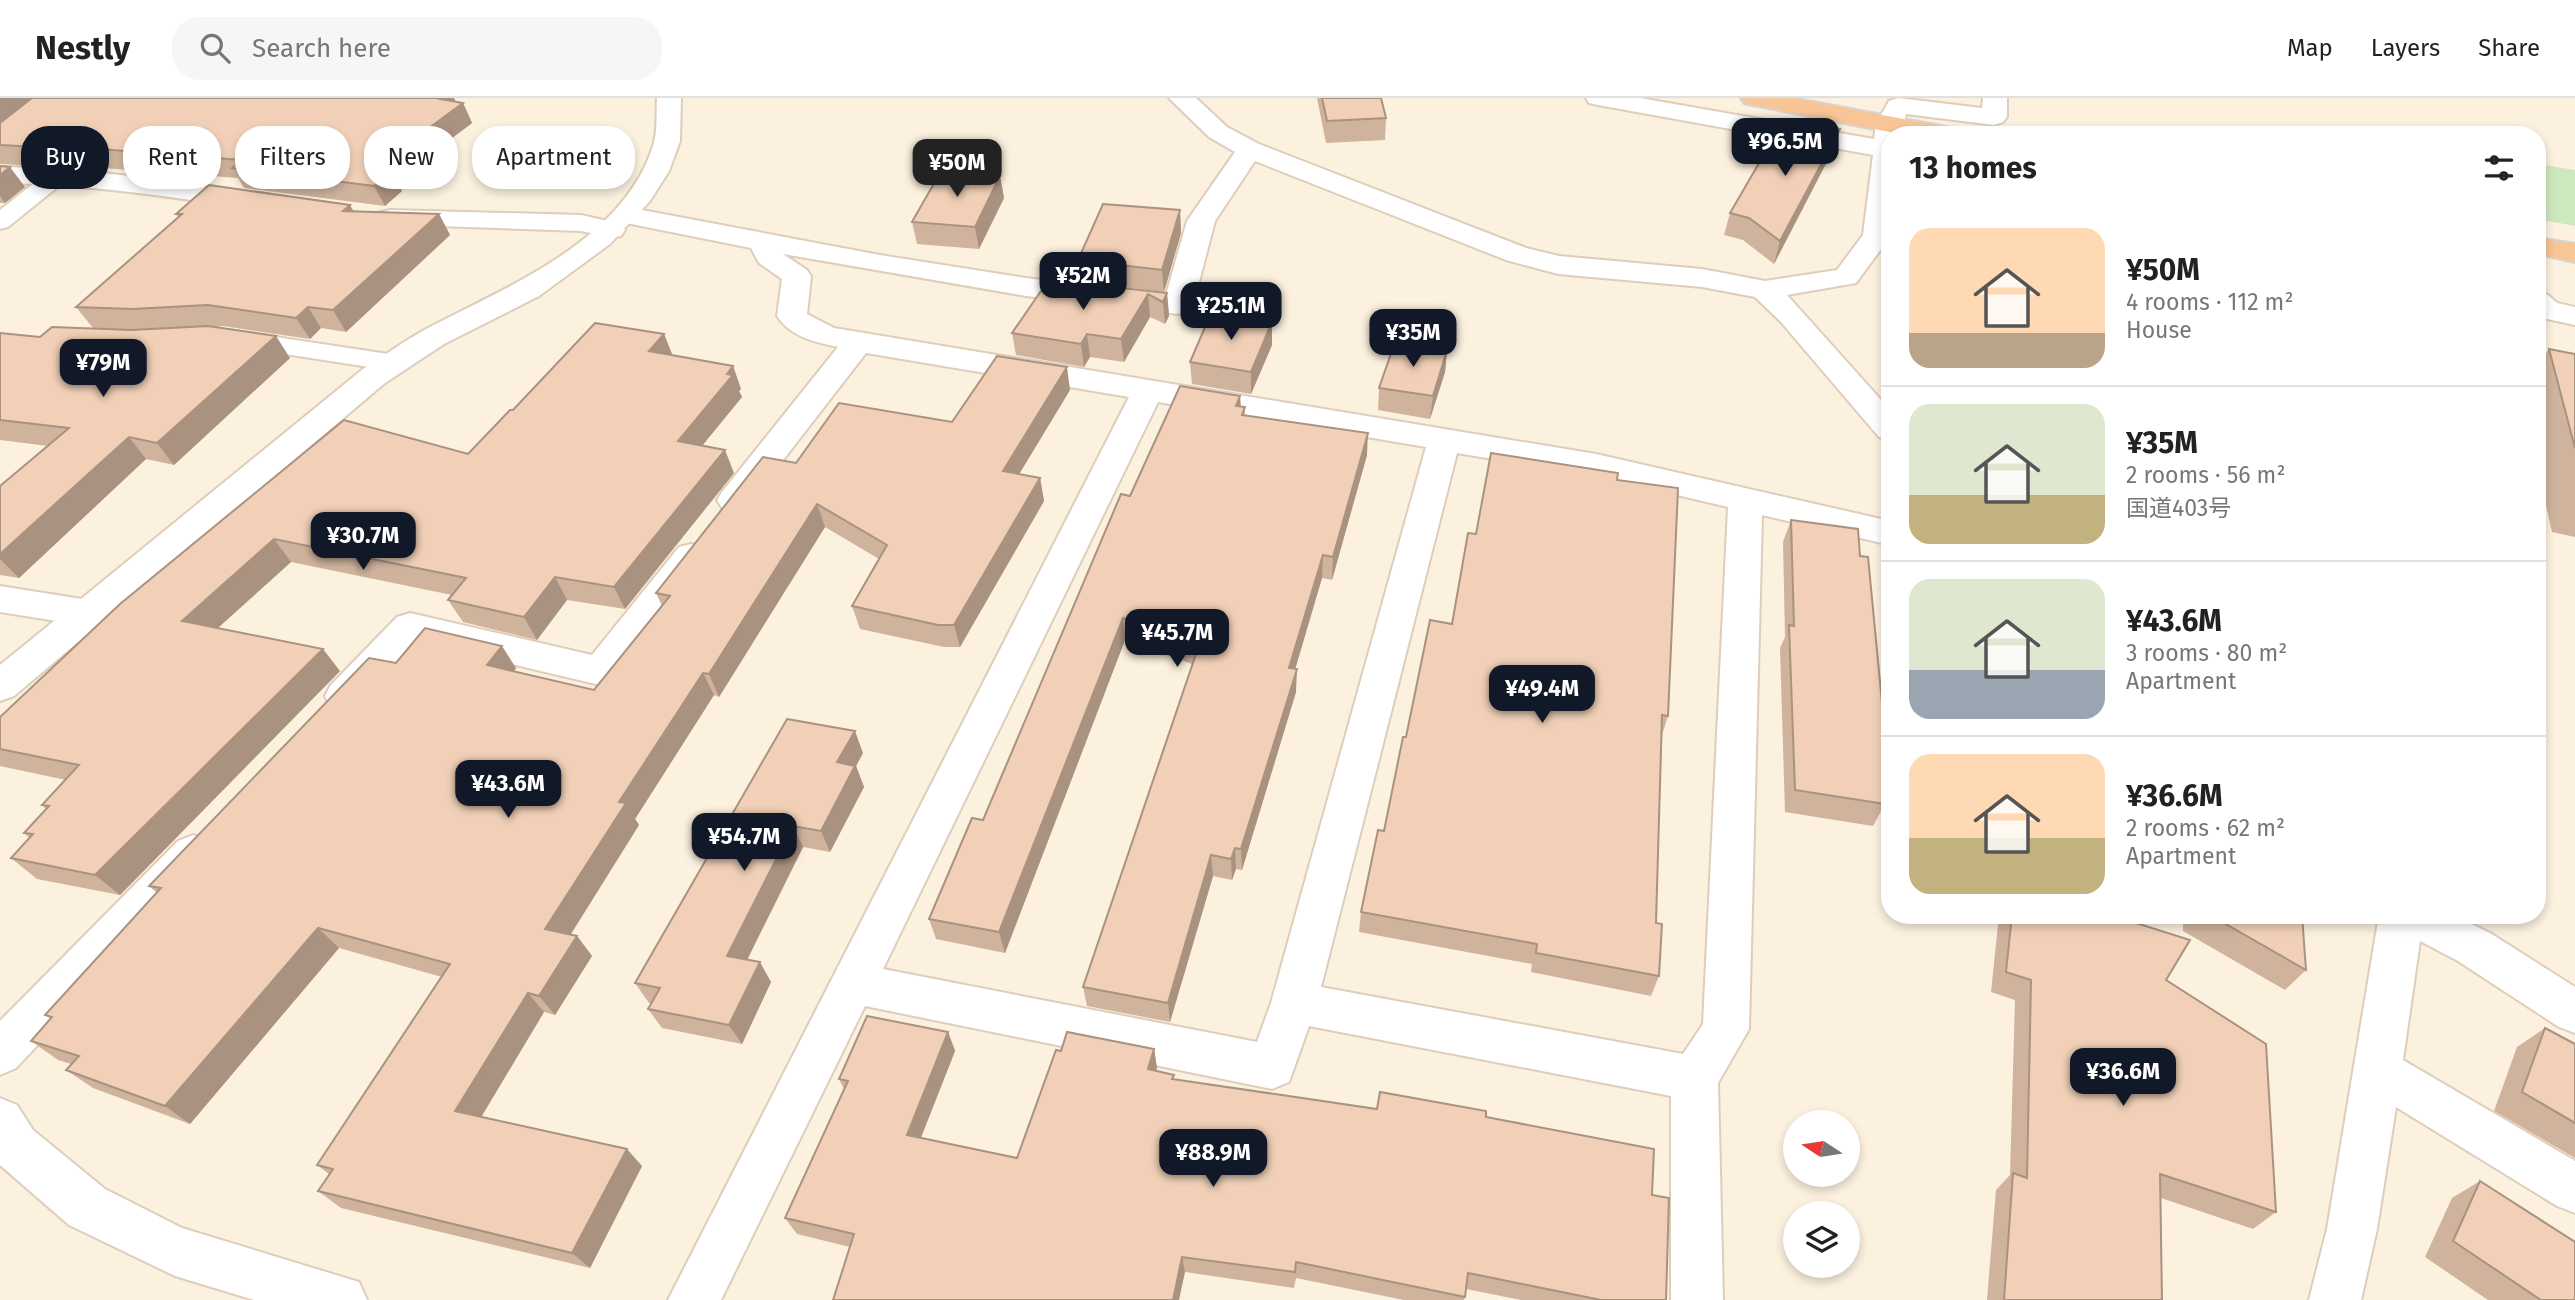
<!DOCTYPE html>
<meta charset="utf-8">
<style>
:root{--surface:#fff;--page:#f6f6f6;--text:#222;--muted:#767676;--line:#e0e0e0;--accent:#111827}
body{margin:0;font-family:"Fira Sans","Noto Sans JP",sans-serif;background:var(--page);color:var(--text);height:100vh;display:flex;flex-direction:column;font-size:26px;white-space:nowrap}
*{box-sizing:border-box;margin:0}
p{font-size:23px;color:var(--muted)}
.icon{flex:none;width:38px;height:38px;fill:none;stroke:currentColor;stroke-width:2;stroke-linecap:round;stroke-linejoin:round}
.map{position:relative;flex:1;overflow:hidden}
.panel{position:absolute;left:1881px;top:28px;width:665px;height:798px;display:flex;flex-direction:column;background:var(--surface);border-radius:28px;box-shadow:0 4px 10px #0003}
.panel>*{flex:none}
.guide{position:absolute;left:21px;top:28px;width:665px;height:63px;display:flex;gap:14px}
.needle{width:46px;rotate:282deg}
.fabs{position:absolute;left:1783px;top:1012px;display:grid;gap:14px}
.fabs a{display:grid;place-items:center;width:77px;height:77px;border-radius:50%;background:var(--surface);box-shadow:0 4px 10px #0003;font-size:35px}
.price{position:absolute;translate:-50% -60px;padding:0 16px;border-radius:14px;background:var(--accent);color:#fff;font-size:23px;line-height:46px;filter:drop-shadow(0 2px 4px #0008)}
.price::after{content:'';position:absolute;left:50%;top:42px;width:21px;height:16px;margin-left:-10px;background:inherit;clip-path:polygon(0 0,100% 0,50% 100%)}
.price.current{background:#222;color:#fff}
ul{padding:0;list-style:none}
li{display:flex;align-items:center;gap:21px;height:175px;padding:0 28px}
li+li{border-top:2px solid var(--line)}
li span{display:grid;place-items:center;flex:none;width:196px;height:140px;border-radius:21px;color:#555}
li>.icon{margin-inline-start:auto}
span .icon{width:84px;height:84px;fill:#fffc;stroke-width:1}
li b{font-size:30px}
h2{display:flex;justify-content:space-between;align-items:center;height:84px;padding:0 28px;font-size:30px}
.tag{padding:0 24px;border-radius:28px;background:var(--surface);box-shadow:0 4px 10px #0003;font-size:24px;line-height:63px}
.tag.current{background:var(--accent);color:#fff}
header{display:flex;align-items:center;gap:42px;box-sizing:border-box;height:98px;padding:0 35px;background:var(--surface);border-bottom:2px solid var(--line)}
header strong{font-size:33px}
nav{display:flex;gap:38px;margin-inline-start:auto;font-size:24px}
.search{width:490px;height:63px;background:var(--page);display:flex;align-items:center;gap:18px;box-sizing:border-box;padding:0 24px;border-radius:28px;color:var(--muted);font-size:26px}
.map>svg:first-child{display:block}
.green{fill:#cee8be}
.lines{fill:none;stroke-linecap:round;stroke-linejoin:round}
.service-casing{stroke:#dfcdbb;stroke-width:4}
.minor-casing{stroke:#dfcdbb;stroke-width:4}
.tertiary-casing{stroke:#dfcdbb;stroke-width:4}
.trunk-casing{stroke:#dad3cf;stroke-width:4}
.service{fill:#fff;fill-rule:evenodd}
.minor{fill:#fff;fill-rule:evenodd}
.tertiary{fill:#fff;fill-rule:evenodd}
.trunk{fill:#f8c596;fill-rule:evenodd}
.wall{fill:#cfb39d}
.shaded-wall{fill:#a99280}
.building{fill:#f1d0b7;stroke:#a99280;stroke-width:2}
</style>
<header>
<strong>Nestly</strong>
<div class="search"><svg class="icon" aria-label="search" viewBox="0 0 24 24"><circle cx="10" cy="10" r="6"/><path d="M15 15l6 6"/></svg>Search here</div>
<nav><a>Map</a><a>Layers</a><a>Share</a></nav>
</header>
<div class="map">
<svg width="2575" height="1202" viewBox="0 0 2575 1202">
<rect width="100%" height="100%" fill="#fcf1df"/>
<!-- green -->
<polygon class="green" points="2538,66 2575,72 2575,128 2538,121"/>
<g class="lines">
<defs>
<g id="service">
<polygon points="57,71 65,73 69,78 65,83 8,129 0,131 0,112 49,73"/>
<polygon points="236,233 395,257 404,259 408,265 404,271 395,273 227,247 223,241 227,235"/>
</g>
<g id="minor">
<path d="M 1169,0 L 1196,0 L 1227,29 L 1259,46 L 1526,150 L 1559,158 L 1702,171 L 1765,183 L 1837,172 L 1863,137 L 1873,57 L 1598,7 L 1589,5 L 1586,0 L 1640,0 L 1874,41 L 1876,26 L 1889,3 L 1898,0 L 1982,10 L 1983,0 L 2007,0 L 2007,19 L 2003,24 L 1994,27 L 1906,16 L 1901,37 L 1890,37 L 1890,139 L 1856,185 L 1787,197 L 1890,312 L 1890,342 L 1879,339 L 1781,224 L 1755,199 L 1702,189 L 1558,176 L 1506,162 L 1255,63 L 1215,123 L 1193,207 L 1188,213 L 1178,216 L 1026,198 L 783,156 L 807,172 L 811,178 L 807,216 L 834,230 L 1596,356 L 1890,423 L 1890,447 L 1762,417 L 1749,931 L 1718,985 L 1723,1202 L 1671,1202 L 1671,998 L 1309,928 L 1289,984 L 1272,991 L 865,908 L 721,1202 L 668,1202 L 1129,299 L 866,255 L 746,410 L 734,413 L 722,410 L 717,402 L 722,394 L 838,249 C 814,244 791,239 777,218 L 782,181 L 759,165 L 751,150 L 616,123 L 612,117 L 616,111 L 626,109 L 880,157 L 1026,180 L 1166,197 L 1187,123 L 1235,54 L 1209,39 ZM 1158,304 L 1426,349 L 1271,905 L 1257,944 L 883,871 ZM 1457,355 L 1596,378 L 1728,409 L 1703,926 L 1683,956 L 1321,889 Z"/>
<path d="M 0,69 C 85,70 167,82 250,95 L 260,97 L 264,103 L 260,109 L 250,111 C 167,98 85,86 0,85 Z"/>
<polygon points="390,112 581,117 621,126 625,132 621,138 611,140 581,133 380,126 376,120 380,114"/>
<polygon points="2538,194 2548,197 2557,205 2575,209 2575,227 2538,219"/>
<polygon points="691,446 703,449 709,458 613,583 600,587 418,544 358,608 344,613 330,608 325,598 330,588 397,519 410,515 592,557 679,449"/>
<polygon points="0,488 88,502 101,506 106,515 101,524 88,528 0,514"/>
<polygon points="193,737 208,743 214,755 208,767 16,970 0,977 0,923 178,743"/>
<polygon points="2379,817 2453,817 2490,835 2575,889 2575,935 2559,929 2458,863 2420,843 2403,962 2575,1063 2575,1115 2557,1108 2396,1009 2377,1131 2361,1202 2309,1202 2327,1131"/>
<polygon points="0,1000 17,1007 33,1032 105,1091 182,1130 359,1184 367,1202 254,1202 175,1178 69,1127 0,1067"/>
</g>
<path id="tertiary" d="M 657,0 L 681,0 L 680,43 L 669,73 L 650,103 L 610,146 L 539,198 L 444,246 L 385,285 L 14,598 L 0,603 L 0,567 L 363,271 C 384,258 404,243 426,231 C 508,188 622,144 653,48 C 658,33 656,16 657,0 Z"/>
<g id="trunk">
<polygon points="1741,0 1792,0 1946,29 1955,32 1959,37 1905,37 1753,7 1744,5"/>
<polygon points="2538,140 2575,146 2575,164 2538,156"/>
</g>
</defs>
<!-- service casing -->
<use href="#service" class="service-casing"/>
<!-- minor casing -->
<use href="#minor" class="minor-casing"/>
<!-- tertiary casing -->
<use href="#tertiary" class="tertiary-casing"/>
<!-- trunk casing -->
<use href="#trunk" class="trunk-casing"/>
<!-- service -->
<use href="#service" class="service"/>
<!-- minor -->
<use href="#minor" class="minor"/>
<!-- tertiary -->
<use href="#tertiary" class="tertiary"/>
<!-- trunk -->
<use href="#trunk" class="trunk"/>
</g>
<!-- wall -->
<g class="wall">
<polygon points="0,0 456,4 463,5 472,25 396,82 402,93 385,108 244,90 238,80 62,67 53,69 0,66"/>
<polygon points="1317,0 1381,0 1386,20 1385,42 1326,45"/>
<polygon points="1840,31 1833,52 1774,166 1743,142 1724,137 1730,115 1771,62"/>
<polygon points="0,68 25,89 5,105 0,105"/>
<polygon points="1000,78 1004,100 979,151 917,146 912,124"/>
<polygon points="1180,112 1181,135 1164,194 1081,184 1078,162"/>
<polygon points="353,114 439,116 450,137 346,234 321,230 310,241 223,228 215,229 290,260 174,367 146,361 19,480 0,477 0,388 48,348 0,342 0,235 40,239 93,230 76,209 178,119 176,116"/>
<polygon points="1065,193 1167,195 1169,218 1165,226 1150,219 1124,264 1090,259 1084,269 1016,257 1012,235"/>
<polygon points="664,236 673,258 733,268 741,291 739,293 742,299 702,348 734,375 625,511 567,502 537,542 463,524 448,502 452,497 291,464 218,530 340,573 120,797 37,781 11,760 30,740 24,735 46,711 42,707 66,682 0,668 0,619 120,506 468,356 513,312"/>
<polygon points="1272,247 1251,296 1192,286 1190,264"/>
<polygon points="2549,251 2575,256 2575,439 2552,434 2538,372 2538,265"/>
<polygon points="1447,252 1445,274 1430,321 1378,312 1379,290"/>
<polygon points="1070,292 1019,376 1040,380 1044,403 960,549 944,549 860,531 852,508 879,461 825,429 719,599 714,597 635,721 639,727 570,837 577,838 592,858 555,917 544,914 481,1019 642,1068 590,1170 341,1110 318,1093 329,1076 317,1067 442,879 339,850 190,1026 93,990 66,972 71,966 58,962 31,943 51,921 45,917 157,795 149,788 396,565 516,570 514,574 594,592 662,508 656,495 796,365"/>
<polygon points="1240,298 1241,309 1245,309 1245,318 1367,357 1332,482 1322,480 1295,571 1296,594 1242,772 1236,771 1232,782 1213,778 1170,924 1087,908 1083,889 1192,566 1125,542 1005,855 936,841 929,821 983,722 1130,398"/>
<polygon points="1617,382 1668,618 1662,637 1656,825 1659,878 1651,898 1531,874 1532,866 1359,834 1361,814 1384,733 1406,639 1452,526 1476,436"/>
<polygon points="1791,422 1860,458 1888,667 1883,678 1885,706 1873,728 1785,714 1780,550 1785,539 1783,444"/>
<polygon points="863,655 856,668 864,689 830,754 803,749 747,862 771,884 742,946 662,930 648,911 651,905 649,905 635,885"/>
<polygon points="1999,817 2111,817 2166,882 2276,1114 2253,1131 2161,1100 2162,1202 1987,1202 1996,1092 2010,1077 2015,902 1991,894"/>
<polygon points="2183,817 2302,817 2306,872 2285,892 2183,833"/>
<polygon points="2545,930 2575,946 2575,1060 2494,1013 2517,949"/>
<polygon points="948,934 955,953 921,1040 1017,1060 1061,953 1154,951 1157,970 1156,973 1174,982 1377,1011 1486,1019 1652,1097 1666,1202 1521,1202 1466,1191 1464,1202 1404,1202 1296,1180 1294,1190 1185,1174 850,1149 797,1136 785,1120 844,991 839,981"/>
<polygon points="2480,1083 2575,1202 2488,1202 2425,1159 2452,1100"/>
</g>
<!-- shaded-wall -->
<g class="shaded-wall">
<polygon points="0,0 33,0 0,26"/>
<polygon points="442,0 454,0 458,8 463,5 472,25 396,82 402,93 385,108 374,88 373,71"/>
<polygon points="1840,31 1833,52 1774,166 1780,143"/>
<polygon points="48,47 62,67 53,69 39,49"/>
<polygon points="10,69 25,89 5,105 0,98 0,77"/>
<polygon points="1000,78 1004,100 979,151 975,129"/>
<polygon points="350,107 362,128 343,113"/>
<polygon points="1180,112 1181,135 1164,194 1162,172"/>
<polygon points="439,116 450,137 346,234 333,212"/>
<polygon points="1167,195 1169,218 1165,226 1163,204"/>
<polygon points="1148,196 1150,219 1124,264 1121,241"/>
<polygon points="308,209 321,230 310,241 296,220"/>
<polygon points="1272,224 1272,247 1251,296 1251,274"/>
<polygon points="664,236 673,259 649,253"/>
<polygon points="1087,236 1090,259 1084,269 1081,246"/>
<polygon points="276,238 290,260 174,367 157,345"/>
<polygon points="1447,252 1445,274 1430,321 1433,298"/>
<polygon points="733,268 741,291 739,293 742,299 687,366 678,343"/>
<polygon points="1067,269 1070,292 1007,396 1003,373"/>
<polygon points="1240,298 1241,321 1236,308"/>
<polygon points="1368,335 1367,357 1332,482 1333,459"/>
<polygon points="129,339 146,361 19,480 0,461 0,456"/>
<polygon points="725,352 734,375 625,511 614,489"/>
<polygon points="1040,380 1044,403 960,549 954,527"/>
<polygon points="817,406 825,429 719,599 709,576"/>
<polygon points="274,441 291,464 201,545 182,523"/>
<polygon points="1323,457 1322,480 1289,592 1289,570"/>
<polygon points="555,479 567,502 537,542 524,519"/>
<polygon points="1123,520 1125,542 1005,855 999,834"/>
<polygon points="502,548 516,570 502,590 487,567"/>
<polygon points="323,551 340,573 120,797 95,777"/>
<polygon points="1297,571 1296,594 1242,772 1241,751"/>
<polygon points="703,575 714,597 635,721 639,727 561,852 545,831 619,704"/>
<polygon points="855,633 863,655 856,668 864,689 830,754 821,733 837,664"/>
<polygon points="793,728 803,749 739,878 727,858"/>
<polygon points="1235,750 1236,771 1232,782 1231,761"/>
<polygon points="1211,757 1213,778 1170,924 1168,905"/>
<polygon points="318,830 339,850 190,1026 165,1008"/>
<polygon points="577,838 592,858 555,917 539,898"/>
<polygon points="760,864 771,884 742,946 729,927"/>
<polygon points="528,895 544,914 474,1031 455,1013"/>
<polygon points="948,934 955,953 915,1054 907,1037"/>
<polygon points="1154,951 1157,970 1151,990 1148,971"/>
<polygon points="627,1051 642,1068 590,1170 572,1155"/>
<polygon points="1182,1159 1185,1174 1179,1202 1173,1202"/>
</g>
<!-- building -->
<g class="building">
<polygon points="32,0 442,0 440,1 463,5 373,71 391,73 374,88 232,70 242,62 48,47 39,49 0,47 0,25"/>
<polygon points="1322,0 1381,0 1386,20 1327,23"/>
<polygon points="1796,23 1840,31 1780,143 1749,120 1730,115 1762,60 1771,62"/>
<polygon points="0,68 10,69 0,77"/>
<polygon points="941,73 1000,78 975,129 912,124"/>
<polygon points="209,87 350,107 343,113 439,116 333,212 308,209 296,220 208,207 132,211 76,209 182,116 176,116"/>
<polygon points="1103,106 1180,112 1162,172 1078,162"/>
<polygon points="1069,184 1167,195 1163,204 1148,196 1121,241 1087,236 1081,246 1012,235 1043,190 1065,193"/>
<polygon points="1211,215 1272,224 1251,274 1190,264"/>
<polygon points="595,225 664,236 649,253 733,268 727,276 733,277 678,343 725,352 614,489 555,479 524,519 448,502 466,480 274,441 182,523 323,551 95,777 11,760 33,736 24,735 49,708 42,707 79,667 0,651 0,619 120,506 344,322 468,356 510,312 513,312"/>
<polygon points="208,228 276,238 157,345 129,339 0,456 0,388 69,330 0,322 0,235 40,239 52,229 132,232"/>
<polygon points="1395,244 1447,252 1433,298 1379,290"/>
<polygon points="2549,251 2575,256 2575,350"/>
<polygon points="997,258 1067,269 1003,373 1040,380 954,527 938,527 852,508 887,447 817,406 709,576 703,575 619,704 626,705 545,831 577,838 539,898 528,895 455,1013 627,1051 572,1155 318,1093 333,1071 317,1067 450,866 318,830 165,1008 66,972 79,958 31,943 52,919 45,917 161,790 149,788 369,560 396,565 425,530 502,548 487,567 594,592 670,498 656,495 763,359 796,365 839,305 952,324"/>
<polygon points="1180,288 1240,298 1236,308 1245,309 1242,317 1368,335 1333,459 1323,457 1289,570 1297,571 1241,751 1235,750 1231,761 1211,757 1168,905 1083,889 1199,547 1123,520 999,834 929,821 972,720 983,722 1121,396 1130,398"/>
<polygon points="1491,355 1618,375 1617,382 1678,390 1668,618 1662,617 1656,825 1662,826 1659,878 1536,855 1537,846 1361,814 1378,732 1384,733 1403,639 1406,639 1430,522 1452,526 1468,435 1476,436"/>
<polygon points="1791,422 1858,431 1860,458 1868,459 1888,667 1882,667 1885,706 1795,692 1789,527 1794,528"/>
<polygon points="787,621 855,633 837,664 855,668 821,733 793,728 727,858 760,864 729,927 648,911 660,890 635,885"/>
<polygon points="2012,817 2111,817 2190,842 2166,882 2266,946 2276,1114 2160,1076 2162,1202 2004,1202 2013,1075 2027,1080 2031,882 2006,874"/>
<polygon points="2210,817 2302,817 2306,872"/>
<polygon points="867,918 948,934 907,1037 1017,1060 1056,952 1061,953 1067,934 1154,951 1148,971 1174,977 1172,981 1377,1011 1380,994 1486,1013 1486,1019 1654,1051 1652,1097 1669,1100 1666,1202 1601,1202 1468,1175 1465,1199 1296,1164 1295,1174 1182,1159 1173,1202 833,1202 854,1136 785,1120 848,983 839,981"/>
<polygon points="2545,930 2575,946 2575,1025 2522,994"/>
<polygon points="2480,1083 2575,1144 2575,1202 2541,1202 2453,1143"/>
</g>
</svg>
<div class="fabs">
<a><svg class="needle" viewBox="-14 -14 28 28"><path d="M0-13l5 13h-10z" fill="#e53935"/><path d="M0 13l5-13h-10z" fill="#767676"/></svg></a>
<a><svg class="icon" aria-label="layers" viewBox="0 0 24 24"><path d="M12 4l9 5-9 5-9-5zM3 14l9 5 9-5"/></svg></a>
</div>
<b class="price" style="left:1785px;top:80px">¥96.5M</b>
<b class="price current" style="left:957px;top:101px">¥50M</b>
<b class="price" style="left:1083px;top:214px">¥52M</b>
<b class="price" style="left:1231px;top:244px">¥25.1M</b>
<b class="price" style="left:1413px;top:271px">¥35M</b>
<b class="price" style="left:103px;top:301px">¥79M</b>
<b class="price" style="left:363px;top:474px">¥30.7M</b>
<b class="price" style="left:1177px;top:571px">¥45.7M</b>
<b class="price" style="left:1542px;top:627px">¥49.4M</b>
<b class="price" style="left:508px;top:722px">¥43.6M</b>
<b class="price" style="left:744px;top:775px">¥54.7M</b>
<b class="price" style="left:2123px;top:1010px">¥36.6M</b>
<b class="price" style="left:1213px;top:1091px">¥88.9M</b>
<div class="guide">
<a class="tag current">Buy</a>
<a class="tag">Rent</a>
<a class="tag">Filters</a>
<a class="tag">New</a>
<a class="tag">Apartment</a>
</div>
<section class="panel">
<h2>13 homes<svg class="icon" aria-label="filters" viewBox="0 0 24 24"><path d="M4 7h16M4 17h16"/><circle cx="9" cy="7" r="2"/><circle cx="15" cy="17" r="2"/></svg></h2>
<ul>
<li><span style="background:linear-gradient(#ffd9b3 75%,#b9a48a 0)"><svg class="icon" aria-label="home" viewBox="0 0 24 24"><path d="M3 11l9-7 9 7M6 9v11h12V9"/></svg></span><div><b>¥50M</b><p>4 rooms · 112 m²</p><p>House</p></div></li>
<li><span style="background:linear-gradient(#dfe7d0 65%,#c2b280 0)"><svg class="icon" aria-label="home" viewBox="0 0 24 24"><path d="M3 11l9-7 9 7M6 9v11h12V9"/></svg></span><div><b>¥35M</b><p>2 rooms · 56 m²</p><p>国道403号</p></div></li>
<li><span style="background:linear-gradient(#dfe7d0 65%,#9aa5b1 0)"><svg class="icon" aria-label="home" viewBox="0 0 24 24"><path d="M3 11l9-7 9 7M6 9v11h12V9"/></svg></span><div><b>¥43.6M</b><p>3 rooms · 80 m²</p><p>Apartment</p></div></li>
<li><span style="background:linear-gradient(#ffd9b3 60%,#c2b280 0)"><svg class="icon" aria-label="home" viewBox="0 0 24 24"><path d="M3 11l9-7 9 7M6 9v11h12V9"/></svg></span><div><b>¥36.6M</b><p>2 rooms · 62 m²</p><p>Apartment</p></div></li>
</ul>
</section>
</div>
